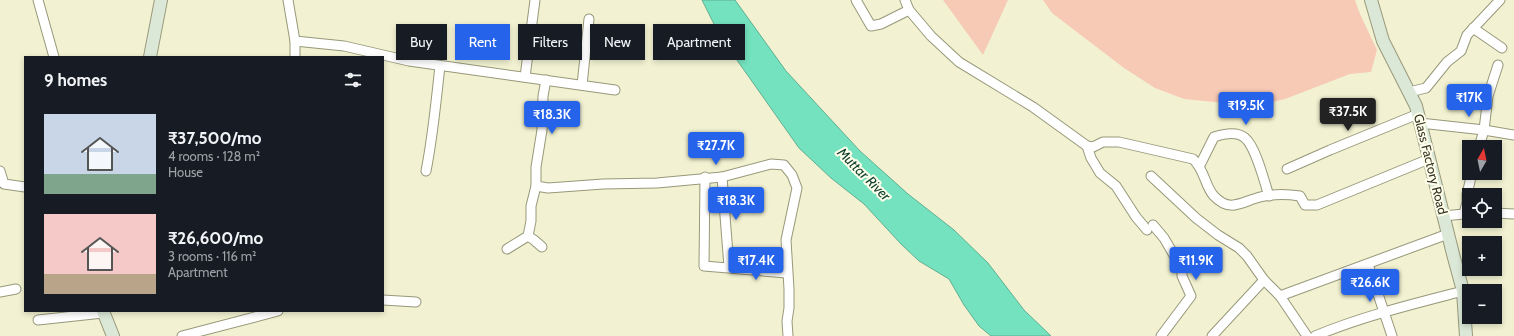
<!DOCTYPE html>
<meta charset="utf-8">
<style>
:root{--surface:#171b24;--page:#20242c;--text:#f1f3f6;--muted:#9ea1a6;--accent:#2563eb}
body{margin:0;font-family:Cabin,sans-serif;background:var(--page);color:var(--text);height:100vh;display:flex;flex-direction:column;font-size:15px;white-space:nowrap}
*{box-sizing:border-box;margin:0}
p{font-size:13px;color:var(--muted)}
.icon{flex:none;width:22px;height:22px;fill:none;stroke:currentColor;stroke-width:2;stroke-linecap:round;stroke-linejoin:round}
.map{position:relative;flex:1;overflow:hidden}
.panel{position:absolute;left:24px;top:56px;width:360px;height:256px;display:flex;flex-direction:column;background:var(--surface);border-radius:0px;box-shadow:0 2px 6px #0003}
.panel>*{flex:none}
.guide{position:absolute;left:396px;top:24px;width:380px;height:36px;display:flex;gap:8px}
.needle{width:26px;rotate:9deg}
.fabs{position:absolute;left:1462px;top:140px;display:grid;gap:8px}
.fabs a{display:grid;place-items:center;width:40px;height:40px;border-radius:0px;background:var(--surface);box-shadow:0 2px 6px #0003;font-size:20px}
.price{position:absolute;translate:-50% -34px;padding:0 9px;border-radius:4px;background:var(--accent);color:#fff;font-size:13px;line-height:26px;filter:drop-shadow(0 1px 2px #0008)}
.price::after{content:'';position:absolute;left:50%;top:24px;width:12px;height:9px;margin-left:-6px;background:inherit;clip-path:polygon(0 0,100% 0,50% 100%)}
.price.selected{background:#222;color:#fff}
ul{padding:0;list-style:none}
li{display:flex;align-items:center;gap:12px;height:100px;padding:0 20px}
li span{display:grid;place-items:center;flex:none;width:112px;height:80px;border-radius:0px;color:#555}
li>.icon{margin-inline-start:auto}
span .icon{width:48px;height:48px;fill:#fffc;stroke-width:1}
li b{font-size:17px}
h2{display:flex;justify-content:space-between;align-items:center;height:48px;padding:0 20px;font-size:17px}
.pill{padding:0 14px;border-radius:0px;background:var(--surface);box-shadow:0 2px 6px #0003;font-size:14px;line-height:36px}
.pill.selected{background:var(--accent);color:#fff}
.map>svg:first-child{display:block}
.green{fill:#f7cab6}
.water{fill:#74e2be;stroke:#61ae91}
.lines{fill:none;stroke-linecap:round;stroke-linejoin:round}
.minor-casing{stroke:#98987a;stroke-width:11}
.secondary-casing{stroke:#98987a;stroke-width:14}
.minor{stroke:#fff;stroke-width:9}
.secondary{stroke:#dbe8d7;stroke-width:12}
.labels{text-anchor:middle;stroke-width:4;stroke-linejoin:round;paint-order:stroke}
.street-label{font-size:13px;fill:#353529;stroke:#ffffeb}
.water-label{font-size:14px;font-style:italic;fill:#144436;stroke:#ffffeb}
</style>
<div class="map">
<svg width="1514" height="336" viewBox="0 0 1514 336">
<rect width="100%" height="100%" fill="#f2f2d2"/>
<!-- green -->
<g class="green">
<polygon points="943,0 1008,0 983,55"/>
<polygon points="1043,0 1355,0 1360,14 1377,50 1371,72 1350,74 1285,99 1254,106 1184,99 1155,88 1124,68 1052,13"/>
</g>
<!-- water -->
<polygon class="water" points="702,0 735,0 786,71 860,151 908,194 954,230 988,263 1024,310 1051,336 991,336 979,326 964,305 949,279 919,261 901,244 864,204 831,178 799,148 720,36"/>
<g class="lines">
<defs>
<g id="minor">
<polyline points="38,0 54,57"/>
<polyline points="288,0 295,41 295,57"/>
<polyline points="856,0 871,26 881,24 909,10"/>
<path d="M 905,0 L 909,10 L 931,36 L 959,62 L 1033,107 L 1087,146 L 1093,147 L 1103,142 L 1119,142 L 1193,159 C 1205,170 1205,187 1214,196 C 1230,213 1241,202 1260,197 C 1272,194 1287,194 1300,196 L 1305,205 L 1317,205 L 1429,159"/>
<polyline points="1473,28 1502,48"/>
<polyline points="295,41 344,46 409,61 615,90"/>
<polyline points="525,77 535,0"/>
<polyline points="582,85 589,19"/>
<polyline points="1409,92 1426,88 1447,62 1461,51 1467,35 1500,0"/>
<polyline points="1420,123 1484,130 1514,135"/>
<polyline points="1087,146 1091,158 1100,173 1116,186 1136,217 1147,230"/>
<polyline points="1479,147 1484,130 1488,96 1498,65"/>
<path d="M 1200,165 L 1214,137 C 1223,134 1237,131 1245,138 C 1256,147 1264,181 1269,196"/>
<polyline points="1287,169 1330,150 1418,114"/>
<polyline points="0,171 4,184 25,187"/>
<path d="M 426,171 C 433,136 436,101 440,66"/>
<polyline points="1151,176 1196,218 1218,235 1239,248 1247,256 1264,280 1280,296 1307,336"/>
<polyline points="705,177 704,266 787,273"/>
<polyline points="722,177 729,267"/>
<polyline points="536,186 536,167 542,130 543,96 546,80"/>
<polyline points="1495,213 1514,214"/>
<polyline points="1469,214 1464,214 1467,202 1467,194 1472,173"/>
<polyline points="1443,216 1464,214"/>
<polyline points="1153,225 1164,238 1182,269 1182,276 1191,296 1161,336"/>
<polyline points="528,236 534,240 542,247"/>
<polyline points="507,249 528,236 531,221 531,206 536,186 548,188 603,184 657,183 722,177 771,164 784,165 792,175 797,188 786,240 789,289 789,308 787,321 788,336"/>
<polyline points="1368,264 1392,336"/>
<polyline points="0,292 16,289"/>
<polyline points="1280,296 1448,234"/>
<polyline points="383,300 416,302"/>
<polyline points="38,320 103,313"/>
<polyline points="182,336 278,311"/>
<polyline points="1212,336 1264,280"/>
<path d="M 1315,336 C 1363,316 1413,304 1463,291"/>
</g>
<g id="secondary">
<polyline points="1371,0 1383,41 1416,106 1453,254 1463,291 1466,336"/>
<polyline points="150,57 161,0"/>
<polyline points="103,311 113,336"/>
</g>
</defs>
<!-- minor casing -->
<use href="#minor" class="minor-casing"/>
<!-- secondary casing -->
<use href="#secondary" class="secondary-casing"/>
<!-- minor -->
<use href="#minor" class="minor"/>
<!-- secondary -->
<use href="#secondary" class="secondary"/>
</g>
<g class="labels">
<!-- street labels -->
<g class="street-label">
<text transform="translate(1431 164) rotate(76)" y="5">Glass Factory Road</text>
</g>
<!-- water labels -->
<g class="water-label">
<text transform="translate(864 174) rotate(45)" y="5">Muttar River</text>
</g>
</g>
</svg>
<div class="fabs">
<a><svg class="needle" viewBox="-14 -14 28 28"><path d="M0-13l5 13h-10z" fill="#e53935"/><path d="M0 13l5-13h-10z" fill="#9ea1a6"/></svg></a>
<a><svg class="icon" aria-label="locate" viewBox="0 0 24 24"><circle cx="12" cy="12" r="6"/><path d="M12 2v4M12 18v4M2 12h4M18 12h4"/></svg></a>
<a>+</a>
<a>−</a>
</div>
<b class="price" style="left:1469px;top:118px">₹17K</b>
<b class="price" style="left:1246px;top:126px">₹19.5K</b>
<b class="price selected" style="left:1348px;top:132px">₹37.5K</b>
<b class="price" style="left:552px;top:135px">₹18.3K</b>
<b class="price" style="left:716px;top:166px">₹27.7K</b>
<b class="price" style="left:736px;top:221px">₹18.3K</b>
<b class="price" style="left:756px;top:281px">₹17.4K</b>
<b class="price" style="left:1196px;top:281px">₹11.9K</b>
<b class="price" style="left:1370px;top:303px">₹26.6K</b>
<div class="guide">
<a class="pill">Buy</a>
<a class="pill selected">Rent</a>
<a class="pill">Filters</a>
<a class="pill">New</a>
<a class="pill">Apartment</a>
</div>
<section class="panel">
<h2>9 homes<svg class="icon" aria-label="filters" viewBox="0 0 24 24"><path d="M4 7h16M4 17h16"/><circle cx="9" cy="7" r="2"/><circle cx="15" cy="17" r="2"/></svg></h2>
<ul>
<li><span style="background:linear-gradient(#c9d6e8 75%,#7fa58c 0)"><svg class="icon" aria-label="home" viewBox="0 0 24 24"><path d="M3 11l9-7 9 7M6 9v11h12V9"/></svg></span><div><b>₹37,500/mo</b><p>4 rooms · 128 m²</p><p>House</p></div></li>
<li><span style="background:linear-gradient(#f6c9c9 75%,#b9a48a 0)"><svg class="icon" aria-label="home" viewBox="0 0 24 24"><path d="M3 11l9-7 9 7M6 9v11h12V9"/></svg></span><div><b>₹26,600/mo</b><p>3 rooms · 116 m²</p><p>Apartment</p></div></li>
</ul>
</section>
</div>
